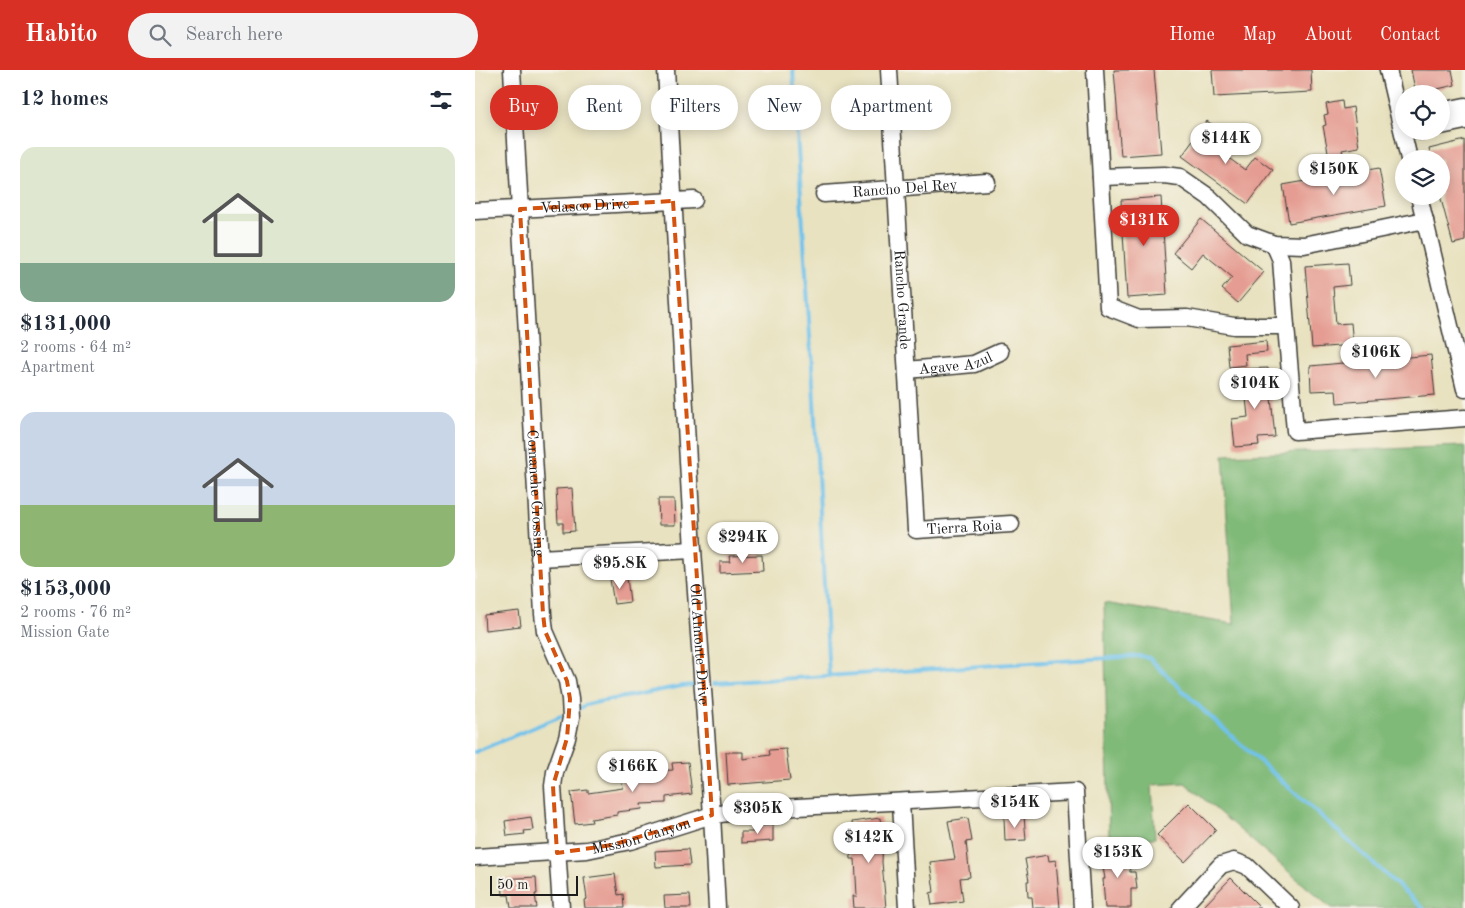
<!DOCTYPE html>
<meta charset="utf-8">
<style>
:root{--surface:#fff;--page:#f2f2f3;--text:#1f2937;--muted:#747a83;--accent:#d93025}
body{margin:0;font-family:"Old Standard TT",serif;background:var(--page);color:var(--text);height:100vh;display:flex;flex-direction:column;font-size:19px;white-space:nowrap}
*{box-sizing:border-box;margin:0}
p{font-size:16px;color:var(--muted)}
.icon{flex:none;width:28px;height:28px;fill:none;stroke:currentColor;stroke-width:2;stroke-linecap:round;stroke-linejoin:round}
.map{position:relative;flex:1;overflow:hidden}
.details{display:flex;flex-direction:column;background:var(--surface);width:475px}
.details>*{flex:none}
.banner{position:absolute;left:15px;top:15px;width:475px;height:45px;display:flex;gap:10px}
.tools{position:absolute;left:920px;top:15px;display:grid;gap:10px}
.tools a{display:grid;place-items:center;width:55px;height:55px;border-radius:50%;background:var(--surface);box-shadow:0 2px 12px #0003;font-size:25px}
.scale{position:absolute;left:15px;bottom:12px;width:88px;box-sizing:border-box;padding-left:5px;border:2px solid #1c1c1c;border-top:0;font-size:14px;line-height:18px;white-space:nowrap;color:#1c1c1c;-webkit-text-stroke:4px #f7f3e8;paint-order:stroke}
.price{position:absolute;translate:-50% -42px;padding:0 11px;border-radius:18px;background:#fff;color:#222;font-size:16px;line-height:32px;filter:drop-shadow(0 1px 2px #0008)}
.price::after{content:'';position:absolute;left:50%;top:30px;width:15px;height:11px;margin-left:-8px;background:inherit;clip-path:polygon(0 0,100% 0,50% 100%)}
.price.selected{background:var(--accent);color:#fff}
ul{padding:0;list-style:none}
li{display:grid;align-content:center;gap:10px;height:265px;padding:0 20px}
li span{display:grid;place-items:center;height:155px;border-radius:15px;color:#555}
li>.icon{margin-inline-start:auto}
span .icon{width:90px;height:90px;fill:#fffc;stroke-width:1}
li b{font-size:21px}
h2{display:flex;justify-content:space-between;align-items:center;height:60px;padding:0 20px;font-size:21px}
.tag{padding:0 18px;border-radius:22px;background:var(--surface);box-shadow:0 2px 12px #0003;font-size:18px;line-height:45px}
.tag.selected{background:var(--accent);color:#fff}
header{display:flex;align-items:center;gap:30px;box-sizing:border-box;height:70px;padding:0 25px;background:var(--accent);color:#fff}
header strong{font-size:24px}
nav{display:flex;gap:28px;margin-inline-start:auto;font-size:18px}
.search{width:350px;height:45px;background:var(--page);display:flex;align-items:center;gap:12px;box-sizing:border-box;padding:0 18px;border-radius:28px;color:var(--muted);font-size:19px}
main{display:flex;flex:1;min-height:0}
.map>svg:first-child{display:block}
.forest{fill:#80ba78;stroke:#4e6b4a}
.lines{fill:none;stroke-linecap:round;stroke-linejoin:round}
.stream{stroke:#70c2ec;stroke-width:4}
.building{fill:#e59c92}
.minor-casing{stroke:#3b3a35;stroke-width:19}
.minor{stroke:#fff;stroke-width:16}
.marked{fill:none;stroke:#d4530e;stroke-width:4;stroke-dasharray:10 6;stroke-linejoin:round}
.labels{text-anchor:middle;stroke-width:4;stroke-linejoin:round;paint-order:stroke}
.street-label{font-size:15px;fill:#1c1c1c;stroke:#f7f3e8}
</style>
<header>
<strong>Habito</strong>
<div class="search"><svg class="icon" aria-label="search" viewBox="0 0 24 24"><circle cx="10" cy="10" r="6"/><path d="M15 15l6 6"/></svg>Search here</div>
<nav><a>Home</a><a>Map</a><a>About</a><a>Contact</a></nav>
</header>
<main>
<section class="details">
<h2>12 homes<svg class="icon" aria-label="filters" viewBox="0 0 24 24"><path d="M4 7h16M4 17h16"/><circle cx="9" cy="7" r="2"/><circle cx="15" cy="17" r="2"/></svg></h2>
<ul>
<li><span style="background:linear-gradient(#dfe7d0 75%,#7fa58c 0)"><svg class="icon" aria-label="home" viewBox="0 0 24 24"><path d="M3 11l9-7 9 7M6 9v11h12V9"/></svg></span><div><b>$131,000</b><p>2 rooms · 64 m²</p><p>Apartment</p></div></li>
<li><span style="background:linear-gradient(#c9d6e8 60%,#8fb573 0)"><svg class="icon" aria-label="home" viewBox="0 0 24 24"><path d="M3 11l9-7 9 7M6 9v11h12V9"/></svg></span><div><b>$153,000</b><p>2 rooms · 76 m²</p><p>Mission Gate</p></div></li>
</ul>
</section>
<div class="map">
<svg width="990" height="838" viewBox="0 0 990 838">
<rect width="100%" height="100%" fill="#f7f3e8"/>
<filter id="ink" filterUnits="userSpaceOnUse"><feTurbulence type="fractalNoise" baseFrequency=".02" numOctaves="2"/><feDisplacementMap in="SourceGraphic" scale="10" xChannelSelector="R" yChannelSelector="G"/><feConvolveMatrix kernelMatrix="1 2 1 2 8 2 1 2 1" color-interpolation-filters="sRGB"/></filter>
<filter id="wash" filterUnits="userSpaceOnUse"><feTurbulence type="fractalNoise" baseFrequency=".0096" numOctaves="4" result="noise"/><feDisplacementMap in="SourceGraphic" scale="20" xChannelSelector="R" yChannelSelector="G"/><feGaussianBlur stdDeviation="1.12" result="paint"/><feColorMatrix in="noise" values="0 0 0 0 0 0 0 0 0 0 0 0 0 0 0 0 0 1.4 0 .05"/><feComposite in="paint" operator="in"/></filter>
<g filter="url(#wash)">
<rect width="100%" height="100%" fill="#e8e2c0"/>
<!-- forest -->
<polygon class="forest" points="990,376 990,838 856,838 710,713 677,715 680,768 634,769 629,533 759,554 748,385"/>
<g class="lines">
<!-- stream -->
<g class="stream">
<polyline points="318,0 338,313 354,606"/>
<polyline points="240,613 665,586 674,588 729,641 948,838"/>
<polyline points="105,638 113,634 207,616 221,615"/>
<polyline points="0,682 86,646"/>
</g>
</g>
<g id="blocks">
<!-- building -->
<g class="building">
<polygon points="639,0 679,0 686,83 646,86"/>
<polygon points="737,0 836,0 837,22 739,27"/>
<polygon points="936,0 977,0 980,15 941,24"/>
<polygon points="867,31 868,39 878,37 884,77 867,80 868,84 854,87 848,56 851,55 849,45 853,44 851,34"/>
<polygon points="732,51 750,64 740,78 770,100 780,87 798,100 773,134 707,86"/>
<polygon points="990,70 990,171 978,174 966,129 966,89 956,89 954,79"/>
<polygon points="904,98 911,136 814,153 808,115"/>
<polygon points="686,127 692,225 652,228 646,130"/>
<polygon points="726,149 789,202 763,233 747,219 757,207 728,183 716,198 698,183"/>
<polygon points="873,193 875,215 858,217 861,254 876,253 878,275 837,278 830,196"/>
<polygon points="791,271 792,282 770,284 771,295 754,297 752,275"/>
<polygon points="956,285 960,325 862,333 861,320 836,321 835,296"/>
<polygon points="793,298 800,367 783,368 784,375 760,377 757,349 773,347 768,299"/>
<polygon points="97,418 100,461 88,462 88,453 83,453 81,419"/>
<polygon points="183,429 199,429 200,455 184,455"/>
<polygon points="287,485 288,501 245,503 245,492 255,492 254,486"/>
<polygon points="152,507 155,532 139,534 135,509"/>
<polygon points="44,541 46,556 10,560 9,545"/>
<polygon points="311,679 315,710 253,715 251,682 268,682 268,689 295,685 294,680"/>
<polygon points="213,692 217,724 191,727 191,733 166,734 167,739 142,742 142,745 116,749 117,752 100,754 96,722 113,720 113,723 148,718 146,703 198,700 197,693"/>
<polygon points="714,733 741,760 710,792 682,765"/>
<polygon points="549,746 551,770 530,771 529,747"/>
<polygon points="56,747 58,760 49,761 50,764 32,766 30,751"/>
<polygon points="405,748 408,768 407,792 411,838 379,838 378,826 382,826 380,789 376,789 375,777 380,777 377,752"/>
<polygon points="493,748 497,771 491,772 495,807 485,808 488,831 457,835 455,823 459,822 455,792 480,789 473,751"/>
<polygon points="298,755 298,771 266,773 266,762 278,762 278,756"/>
<polygon points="652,777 655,802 660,802 662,819 656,819 656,838 630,838 628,809 630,809 626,785 635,784 634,780"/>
<polygon points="213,779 215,795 181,797 180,781"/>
<polygon points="573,785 574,791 581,790 585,838 558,838 557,827 553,827 552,811 554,811 550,789"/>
<polygon points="140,804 143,825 148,824 149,838 110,838 109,830 112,829 109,808"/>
<polygon points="61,807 62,824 60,824 62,838 36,838 34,825 28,825 27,809"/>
<polygon points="756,808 786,838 727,838"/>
<polygon points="215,825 216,838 190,838 189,826"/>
</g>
</g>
</g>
<g filter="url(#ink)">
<use href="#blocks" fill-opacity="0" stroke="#3b3a35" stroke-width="1"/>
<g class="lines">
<defs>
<g id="minor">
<path id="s1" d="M 37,0 L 68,544 L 70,561 L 92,611 L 95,629 L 96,648 L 92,668 L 80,702 L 78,716 L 86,838"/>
<path id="s2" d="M 191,0 L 218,480 L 237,745 L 242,838"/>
<path id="s3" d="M 414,0 L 441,460 L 536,454"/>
<polyline points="620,0 633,237 664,249 712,248 759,256 811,256 820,361 990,348"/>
<polyline points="913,0 934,89"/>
<polyline points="966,41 990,36"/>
<polyline points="966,56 990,51"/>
<polyline points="945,61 946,61"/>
<polyline points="626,107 689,105 705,107 734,127 772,164 799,174 829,175 950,150"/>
<path id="s4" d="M 349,124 L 512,112"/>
<polyline points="944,126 990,319"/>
<path id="s5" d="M 0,141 L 219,130"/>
<polyline points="799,174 806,190 811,256"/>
<path id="s6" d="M 432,300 L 499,294 L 525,282"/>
<polyline points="64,488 218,480"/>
<polyline points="426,733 432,838"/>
<path id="s7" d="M 0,787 L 112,780 L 155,771 L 237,745 L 286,739 L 600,722 L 607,838"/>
<polyline points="706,838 746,795 759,791 772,796 816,838"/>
</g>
</defs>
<!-- minor casing -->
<use href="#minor" class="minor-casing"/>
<!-- minor -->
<use href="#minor" class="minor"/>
</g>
</g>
<!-- marked area -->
<path class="marked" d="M 198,131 L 237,745 L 137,775 L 82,783 L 78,716 L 92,668 L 95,629 L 92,611 L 70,561 L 68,544 L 45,139 Z"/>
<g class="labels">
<!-- street labels -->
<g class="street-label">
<text dy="5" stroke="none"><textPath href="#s4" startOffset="81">Rancho Del Rey</textPath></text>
<text dy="5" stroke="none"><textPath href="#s5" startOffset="110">Velasco Drive</textPath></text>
<text dy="5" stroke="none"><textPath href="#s3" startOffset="230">Rancho Grande</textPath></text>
<text dy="5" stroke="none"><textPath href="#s6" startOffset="49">Agave Azul</textPath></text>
<text dy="5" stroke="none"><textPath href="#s1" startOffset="424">Comanche Crossing</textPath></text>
<text dy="5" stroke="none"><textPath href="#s3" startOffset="509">Tierra Roja</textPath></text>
<text dy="5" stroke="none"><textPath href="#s2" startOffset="575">Old Almonte Drive</textPath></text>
<text dy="5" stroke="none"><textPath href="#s7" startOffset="168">Mission Canyon</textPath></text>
</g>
</g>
</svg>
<div class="tools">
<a><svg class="icon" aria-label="locate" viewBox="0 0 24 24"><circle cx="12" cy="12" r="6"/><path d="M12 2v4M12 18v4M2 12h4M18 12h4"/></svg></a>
<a><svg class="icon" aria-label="layers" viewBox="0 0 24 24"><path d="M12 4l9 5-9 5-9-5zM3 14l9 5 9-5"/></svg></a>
</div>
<div class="scale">50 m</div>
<b class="price" style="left:751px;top:95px">$144K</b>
<b class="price" style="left:859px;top:126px">$150K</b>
<b class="price selected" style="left:669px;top:177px">$131K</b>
<b class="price" style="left:901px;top:309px">$106K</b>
<b class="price" style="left:780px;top:340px">$104K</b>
<b class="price" style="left:268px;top:494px">$294K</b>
<b class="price" style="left:145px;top:520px">$95.8K</b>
<b class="price" style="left:158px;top:723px">$166K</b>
<b class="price" style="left:540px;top:759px">$154K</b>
<b class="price" style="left:283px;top:765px">$305K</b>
<b class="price" style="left:394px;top:794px">$142K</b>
<b class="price" style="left:643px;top:809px">$153K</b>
<div class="banner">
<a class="tag selected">Buy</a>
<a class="tag">Rent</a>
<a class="tag">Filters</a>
<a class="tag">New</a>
<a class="tag">Apartment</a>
</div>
</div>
</main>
